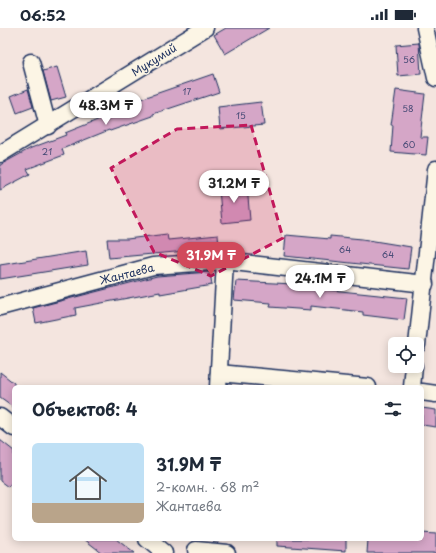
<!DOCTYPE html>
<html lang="ru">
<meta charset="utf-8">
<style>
:root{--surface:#fff;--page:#f6f6f7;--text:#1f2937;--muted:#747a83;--line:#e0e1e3;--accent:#d1495b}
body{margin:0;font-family:"Playpen Sans",sans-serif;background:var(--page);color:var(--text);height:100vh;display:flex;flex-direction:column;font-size:15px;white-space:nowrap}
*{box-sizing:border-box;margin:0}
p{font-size:13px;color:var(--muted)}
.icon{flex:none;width:22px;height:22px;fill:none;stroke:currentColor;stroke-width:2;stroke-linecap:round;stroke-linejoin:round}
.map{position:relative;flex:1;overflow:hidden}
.sheet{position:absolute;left:12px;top:357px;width:412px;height:156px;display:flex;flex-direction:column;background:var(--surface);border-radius:6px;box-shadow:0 2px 10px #0003}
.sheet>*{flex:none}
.tools{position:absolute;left:388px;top:309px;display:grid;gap:8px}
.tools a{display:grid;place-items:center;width:36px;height:36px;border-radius:6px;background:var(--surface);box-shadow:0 2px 10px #0003;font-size:20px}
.price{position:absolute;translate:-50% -34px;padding:0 9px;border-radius:14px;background:#fff;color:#222;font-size:13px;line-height:26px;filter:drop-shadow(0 1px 2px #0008)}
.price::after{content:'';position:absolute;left:50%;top:24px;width:12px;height:9px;margin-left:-6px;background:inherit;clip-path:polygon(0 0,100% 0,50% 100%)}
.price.current{background:var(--accent);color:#fff}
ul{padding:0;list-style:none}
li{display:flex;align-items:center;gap:12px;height:100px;padding:0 20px}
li+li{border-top:1px solid var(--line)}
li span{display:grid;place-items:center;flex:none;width:112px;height:80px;border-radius:6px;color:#555}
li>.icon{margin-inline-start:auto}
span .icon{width:48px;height:48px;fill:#fffc;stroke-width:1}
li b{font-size:17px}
h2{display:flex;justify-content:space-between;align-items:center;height:48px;padding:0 20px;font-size:17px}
.status{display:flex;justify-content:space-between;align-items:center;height:28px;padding:0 20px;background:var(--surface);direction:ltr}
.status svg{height:11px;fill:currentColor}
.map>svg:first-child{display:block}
.building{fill:#d5a6c7;stroke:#1b2f5e}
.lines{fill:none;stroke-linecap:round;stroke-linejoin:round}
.minor-casing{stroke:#1b2f5e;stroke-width:19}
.minor{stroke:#fcf5e5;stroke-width:16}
.marked{fill:#c2185b;fill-opacity:0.2;stroke:#c2185b;stroke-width:3;stroke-dasharray:8 5;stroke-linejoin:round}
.labels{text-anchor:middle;stroke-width:3;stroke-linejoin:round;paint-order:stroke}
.number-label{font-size:9px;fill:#4a4d78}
.street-label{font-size:11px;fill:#1b2f5e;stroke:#fcf5e5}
</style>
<div class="status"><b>06:52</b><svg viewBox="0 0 49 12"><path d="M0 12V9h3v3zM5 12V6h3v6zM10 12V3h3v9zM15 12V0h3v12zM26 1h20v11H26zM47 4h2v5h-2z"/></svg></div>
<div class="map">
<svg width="436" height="525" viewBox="0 0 436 525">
<rect width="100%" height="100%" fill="#f4e5df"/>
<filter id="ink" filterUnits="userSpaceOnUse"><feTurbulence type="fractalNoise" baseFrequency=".025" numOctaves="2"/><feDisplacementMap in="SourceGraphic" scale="8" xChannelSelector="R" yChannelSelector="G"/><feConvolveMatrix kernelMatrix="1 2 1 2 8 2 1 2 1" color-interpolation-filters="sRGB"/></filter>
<g filter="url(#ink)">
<!-- building -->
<g class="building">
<polygon points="226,0 269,0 225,26 214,7"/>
<polygon points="419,15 421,46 398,48 396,17"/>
<polygon points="57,39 66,69 51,73 43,43"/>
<polygon points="213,46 219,64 153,86 153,88 110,103 109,102 62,121 64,127 27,141 30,146 0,162 0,137 31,120 66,107 65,105 105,89 103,84"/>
<polygon points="28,61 33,79 17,85 11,68"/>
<polygon points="396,62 425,66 420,109 428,109 426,127 391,124 393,97 391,97"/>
<polygon points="261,74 264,97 220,101 218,79"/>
<polygon points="247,158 250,192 222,195 219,161"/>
<polygon points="167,206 168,212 218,207 219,220 109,230 107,211 127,211"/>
<polygon points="286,207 330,211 330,208 362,211 411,219 408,241 284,228"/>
<polygon points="86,223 88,237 0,251 0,237"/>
<polygon points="210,244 212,257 160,266 160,264 75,280 76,287 36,295 33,280 157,248"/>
<polygon points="236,253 312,257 312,260 407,270 404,292 363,287 363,284 311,278 311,282 270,279 271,275 234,272"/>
<polygon points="0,344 14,355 14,380 0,370"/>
<polygon points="422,380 436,382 436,399 422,397"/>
<polygon points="0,412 14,423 14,452 8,459 0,453"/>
<polygon points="422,505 436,506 436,525 367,525 368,511 422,511"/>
<polygon points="84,511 116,511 134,525 102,525"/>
<polygon points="277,511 346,511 346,523 277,518"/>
</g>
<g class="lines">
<defs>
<g id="minor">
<polyline points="425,0 436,50"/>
<polyline points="31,34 48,98"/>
<polyline points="0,126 205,0"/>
<polyline points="0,279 153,238 225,233 425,256"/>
<polyline points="417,317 436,141"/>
<polyline points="219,345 368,359"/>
<polyline points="218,359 225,233"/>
<polyline points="412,359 414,338"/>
<polyline points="422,364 436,366"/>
<polyline points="0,389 14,400"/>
<polyline points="147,511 164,525"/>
<polyline points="196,522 227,525"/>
</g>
</defs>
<!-- minor casing -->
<use href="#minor" class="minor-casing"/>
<!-- minor -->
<use href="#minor" class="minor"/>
</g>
</g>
<!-- marked area -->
<path class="marked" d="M 251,97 L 283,210 L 211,248 L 154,224 L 111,140 L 177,101 Z"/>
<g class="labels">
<!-- number labels -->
<g class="number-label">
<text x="409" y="35">56</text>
<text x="187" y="67">17</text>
<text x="408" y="84">58</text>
<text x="241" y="91">15</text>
<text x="409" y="120">60</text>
<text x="47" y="127">21</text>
<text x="345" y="225">64</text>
<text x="388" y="230">64</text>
</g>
<!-- street labels -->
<g class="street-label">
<text transform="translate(154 32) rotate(-32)" y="4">Мукумий</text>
<text transform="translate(127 246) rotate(-14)" y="4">Жантаева</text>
</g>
</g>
</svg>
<div class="tools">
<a><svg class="icon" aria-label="locate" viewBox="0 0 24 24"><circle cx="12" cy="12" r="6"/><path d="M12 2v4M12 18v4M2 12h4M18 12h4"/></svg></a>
</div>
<b class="price" style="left:106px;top:98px">48.3M ₸</b>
<b class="price" style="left:234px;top:176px">31.2M ₸</b>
<b class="price current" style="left:211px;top:248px">31.9M ₸</b>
<b class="price" style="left:320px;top:271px">24.1M ₸</b>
<section class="sheet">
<h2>Объектов: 4<svg class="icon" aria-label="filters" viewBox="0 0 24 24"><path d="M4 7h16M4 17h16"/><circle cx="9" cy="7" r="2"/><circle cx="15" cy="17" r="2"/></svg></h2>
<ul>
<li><span style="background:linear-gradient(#bfe0f5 75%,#b9a48a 0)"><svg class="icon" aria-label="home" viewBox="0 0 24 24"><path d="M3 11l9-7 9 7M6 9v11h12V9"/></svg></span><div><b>31.9M ₸</b><p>2-комн. · 68 m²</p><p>Жантаева</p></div></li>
</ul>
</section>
</div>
